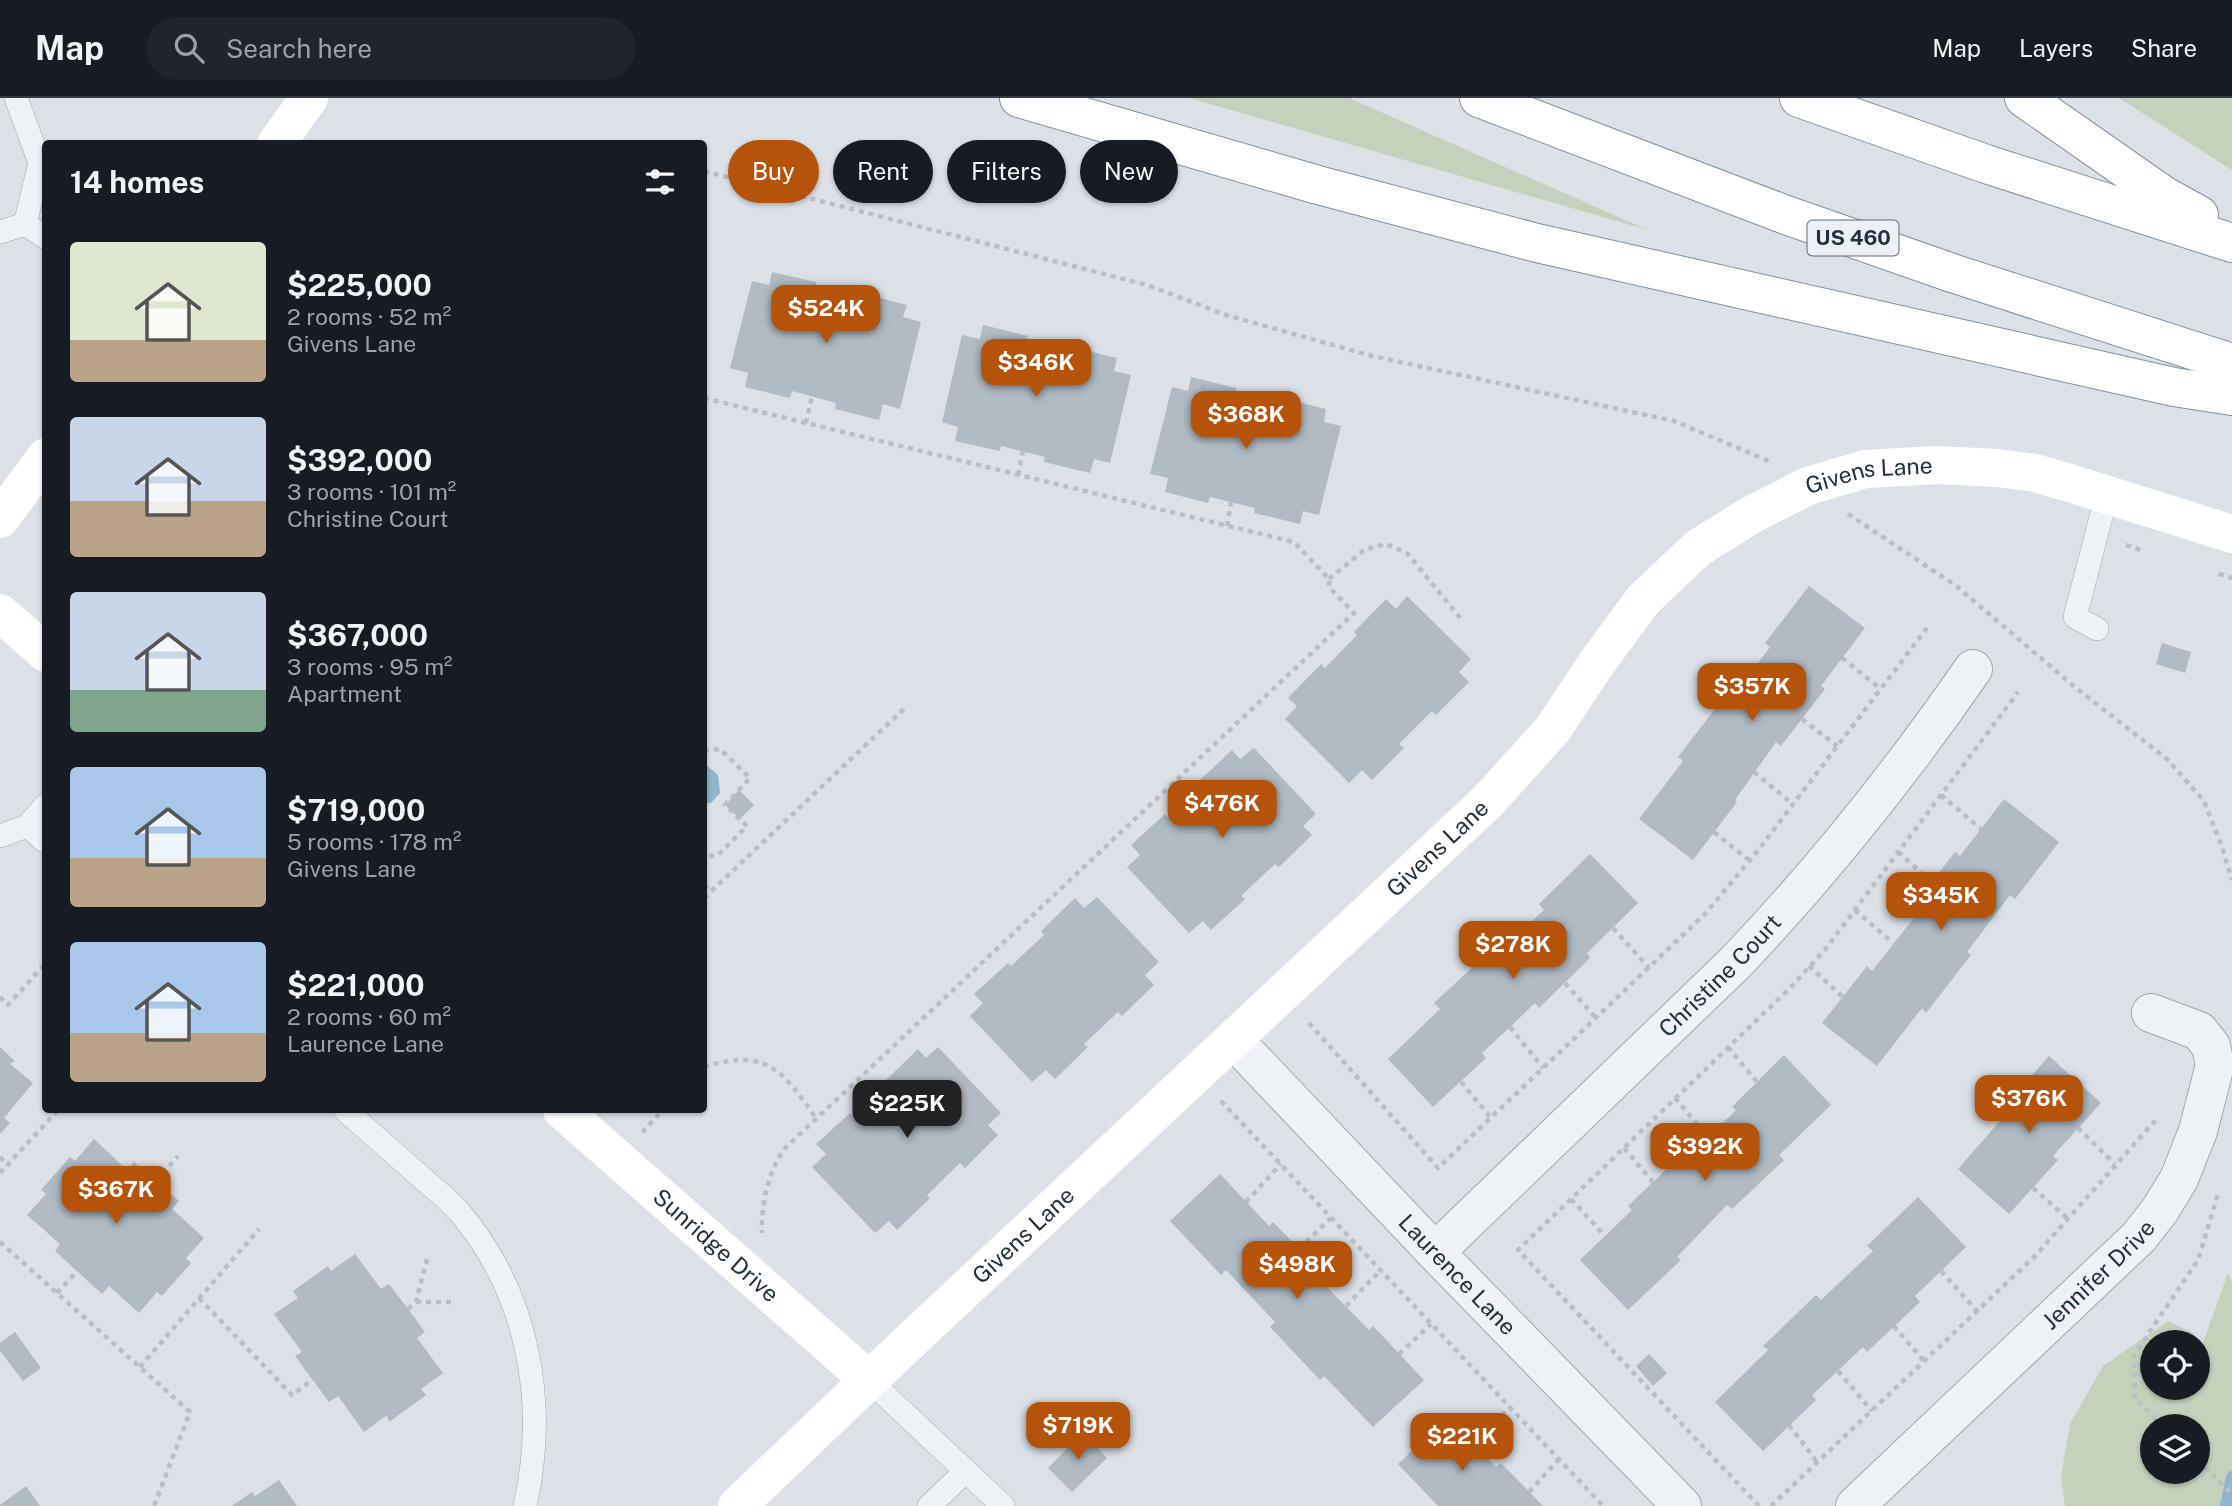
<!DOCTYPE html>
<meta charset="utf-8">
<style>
:root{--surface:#171b24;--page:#20242c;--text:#f1f3f6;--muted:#9ea1a6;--line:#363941;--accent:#b45309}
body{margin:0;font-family:"Public Sans",sans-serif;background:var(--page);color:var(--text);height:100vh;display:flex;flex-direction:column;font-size:26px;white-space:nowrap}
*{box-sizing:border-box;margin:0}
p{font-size:23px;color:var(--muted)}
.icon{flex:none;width:38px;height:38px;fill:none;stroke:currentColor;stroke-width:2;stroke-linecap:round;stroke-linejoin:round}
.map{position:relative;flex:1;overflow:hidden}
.sheet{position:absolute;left:42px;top:42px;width:665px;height:973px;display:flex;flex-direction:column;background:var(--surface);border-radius:7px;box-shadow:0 2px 5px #0004}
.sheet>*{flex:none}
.hud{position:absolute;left:728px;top:42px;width:665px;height:63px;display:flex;gap:14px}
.fabs{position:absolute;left:2140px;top:1232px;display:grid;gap:14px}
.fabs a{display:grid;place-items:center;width:70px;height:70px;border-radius:50%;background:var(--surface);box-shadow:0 2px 5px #0004;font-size:35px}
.price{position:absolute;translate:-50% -60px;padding:0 16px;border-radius:14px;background:var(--accent);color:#fff;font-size:23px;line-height:46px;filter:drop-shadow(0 2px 4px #0008)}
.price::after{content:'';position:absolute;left:50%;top:42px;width:21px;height:16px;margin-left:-10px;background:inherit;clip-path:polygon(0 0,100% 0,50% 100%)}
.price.current{background:#222;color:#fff}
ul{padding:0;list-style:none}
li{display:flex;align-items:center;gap:21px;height:175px;padding:0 28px}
li span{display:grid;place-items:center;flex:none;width:196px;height:140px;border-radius:7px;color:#555}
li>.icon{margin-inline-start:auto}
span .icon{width:84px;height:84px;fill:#fffc;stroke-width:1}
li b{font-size:30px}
h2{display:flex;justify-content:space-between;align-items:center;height:84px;padding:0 28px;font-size:30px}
.pill{padding:0 24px;border-radius:32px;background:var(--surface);box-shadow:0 2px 5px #0004;font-size:24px;line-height:63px}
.pill.current{background:var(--accent);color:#fff}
header{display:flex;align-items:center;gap:42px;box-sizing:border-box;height:98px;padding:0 35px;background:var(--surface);border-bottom:2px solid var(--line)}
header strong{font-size:33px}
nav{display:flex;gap:38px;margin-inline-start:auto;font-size:24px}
.search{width:490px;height:63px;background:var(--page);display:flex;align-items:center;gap:18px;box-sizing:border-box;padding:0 24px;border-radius:38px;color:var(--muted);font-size:26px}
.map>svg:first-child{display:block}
.green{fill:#c4d2bb;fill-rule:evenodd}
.water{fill:#91b5cc}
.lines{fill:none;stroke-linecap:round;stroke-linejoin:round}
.stream{stroke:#91b5cc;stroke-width:12}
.building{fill:#b1bbc4}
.lane-casing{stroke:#a0a9b1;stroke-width:24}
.street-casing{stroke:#a0a9b1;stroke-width:40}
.highway-casing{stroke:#81919f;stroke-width:40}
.path{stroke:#b9bfc6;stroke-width:4.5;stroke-dasharray:5 5;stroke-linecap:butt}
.lane{stroke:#eef1f5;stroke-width:23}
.street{stroke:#eef1f5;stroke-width:38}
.secondary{stroke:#fff;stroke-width:38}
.highway{stroke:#fff;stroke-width:38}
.labels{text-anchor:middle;stroke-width:7;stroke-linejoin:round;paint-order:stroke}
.shield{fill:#eaf0f5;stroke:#5f6a76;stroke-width:2}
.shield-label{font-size:21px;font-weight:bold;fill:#23313f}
.street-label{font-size:23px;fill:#23313f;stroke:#eaf0f5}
</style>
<header>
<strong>Map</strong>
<div class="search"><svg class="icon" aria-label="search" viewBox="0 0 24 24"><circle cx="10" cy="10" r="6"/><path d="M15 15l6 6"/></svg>Search here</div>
<nav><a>Map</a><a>Layers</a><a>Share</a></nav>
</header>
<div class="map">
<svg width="2232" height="1408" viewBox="0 0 2232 1408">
<rect width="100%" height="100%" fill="#dbe1e7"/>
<!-- green -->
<g class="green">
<polygon points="1189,0 1349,0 1648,132"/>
<polygon points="2119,0 2232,0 2232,72"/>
<path d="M 2228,1175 L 2232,1183 L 2232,1408 L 2065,1408 L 2061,1378 L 2070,1326 L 2103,1268 L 2168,1223 L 2193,1235 L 2196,1244 L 2152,1244 L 2152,1290 L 2198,1290 L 2198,1249 L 2200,1253 ZM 2152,1328 L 2198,1328 L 2198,1374 L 2152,1374 Z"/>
</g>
<!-- water -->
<polygon class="water" points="704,665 718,677 720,695 711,705 704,705"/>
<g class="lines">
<!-- stream -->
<polyline class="stream" points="2226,1408 2232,1379"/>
</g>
<!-- building -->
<g class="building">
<polygon points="772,174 816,184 816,189 859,200 861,195 907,207 903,219 921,224 900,311 883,306 879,322 835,311 836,305 792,293 790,300 745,289 748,275 730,270 752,183 769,187"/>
<polygon points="983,227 1028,238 1026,243 1071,254 1072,249 1117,260 1114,273 1131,277 1110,365 1094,361 1090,375 1044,364 1045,359 1001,348 1000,353 955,343 958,329 942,324 962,237 980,241"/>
<polygon points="1191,279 1236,290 1236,295 1281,306 1282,300 1326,311 1324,324 1341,328 1319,417 1303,413 1300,426 1254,415 1255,410 1210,399 1208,405 1165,394 1168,380 1150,376 1172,289 1188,293"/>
<polygon points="1809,488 1865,530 1821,588 1825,591 1781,648 1776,644 1735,702 1737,704 1693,762 1639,721 1683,663 1678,659 1722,602 1727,606 1770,549 1765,545"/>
<polygon points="1407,498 1471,561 1459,574 1469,584 1436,617 1432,613 1399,646 1404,650 1372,682 1362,672 1349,685 1285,621 1297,608 1288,600 1321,566 1325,570 1357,537 1354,534 1386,501 1396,511"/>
<polygon points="2162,545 2191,554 2185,575 2156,566"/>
<polygon points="1254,650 1316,716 1303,728 1312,737 1279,769 1275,766 1241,798 1245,801 1211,832 1203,823 1189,835 1127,769 1140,757 1131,747 1165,716 1168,720 1202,688 1198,684 1232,652 1240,661"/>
<polygon points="739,692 754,707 740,721 725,707"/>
<polygon points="2004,701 2059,744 2015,801 2010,797 1967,854 1971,857 1926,915 1922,910 1877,968 1822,925 1867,868 1872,873 1917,816 1910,811 1955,754 1960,758"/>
<polygon points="1590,756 1638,805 1587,855 1590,860 1539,910 1535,905 1510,929 1482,955 1486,960 1433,1009 1388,961 1440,911 1434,905 1487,856 1491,861 1544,812 1539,806"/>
<polygon points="1097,799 1159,864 1145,877 1154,887 1122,918 1118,914 1084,946 1088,949 1055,981 1046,972 1032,984 970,918 983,905 974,896 1008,865 1011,868 1044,837 1041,833 1075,800 1084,810"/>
<polygon points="0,949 15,963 10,966 33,985 4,1020 10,1025 0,1036"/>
<polygon points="938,949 1001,1015 988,1027 998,1037 965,1070 960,1065 927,1097 930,1100 897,1132 889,1123 875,1135 812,1069 826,1056 816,1046 850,1015 854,1019 887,987 884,984 918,951 926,960"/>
<polygon points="1784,957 1831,1007 1779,1057 1784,1062 1732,1111 1727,1107 1677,1159 1681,1162 1628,1212 1580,1162 1632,1112 1628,1108 1653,1084 1680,1058 1684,1063 1736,1012 1732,1009"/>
<polygon points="2049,958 2101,1005 2053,1058 2058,1062 2009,1116 1958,1071 2006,1016 2001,1012"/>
<polygon points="94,1041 127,1072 134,1064 156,1083 179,1103 172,1111 204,1140 186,1160 191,1165 162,1198 157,1194 139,1215 109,1188 102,1196 55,1153 60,1146 27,1117 46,1096 41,1092 70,1059 75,1063"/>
<polygon points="1220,1076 1269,1128 1273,1124 1324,1176 1319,1181 1369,1232 1373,1228 1424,1282 1373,1329 1324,1278 1320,1282 1270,1229 1275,1224 1226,1172 1221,1177 1170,1123"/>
<polygon points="1918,1099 1966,1149 1915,1198 1920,1204 1867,1254 1863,1249 1812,1297 1816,1302 1763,1353 1715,1304 1768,1252 1763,1248 1816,1197 1821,1202 1873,1153 1867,1148"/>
<polygon points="355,1156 381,1191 389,1186 408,1211 425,1234 417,1240 443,1275 421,1291 426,1297 389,1324 387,1317 364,1334 338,1298 329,1304 295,1258 302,1254 274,1216 298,1200 293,1193 328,1168 331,1173"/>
<polygon points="15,1234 41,1270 23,1283 0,1253 0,1245"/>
<polygon points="1649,1256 1667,1275 1653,1288 1636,1268"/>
<polygon points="1448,1319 1496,1369 1501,1365 1543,1408 1438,1408 1398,1366"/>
<polygon points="1083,1334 1107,1360 1072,1394 1048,1370"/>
<polygon points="279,1382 297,1408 232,1408 252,1394 255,1398"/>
<polygon points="26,1388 40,1408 0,1408 0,1407"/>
</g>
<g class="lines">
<defs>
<g id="lane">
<polyline points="16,0 40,65 25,126"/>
<polyline points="25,126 46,140"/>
<polyline points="0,134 25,126"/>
<polyline points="2097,531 2075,519 2107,396"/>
<polyline points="27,728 46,744"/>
<polyline points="0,738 27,728 46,707"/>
<path d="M 345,1012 C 370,1034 396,1057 421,1079 C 434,1091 450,1102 461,1116 C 529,1198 548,1305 525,1408"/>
<polyline points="869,1282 1003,1408"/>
<polyline points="929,1408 966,1373"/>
</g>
<g id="street">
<path id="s1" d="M 1234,942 L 1435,1154 L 1682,1408"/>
<path id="s2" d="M 1435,1154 L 1735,865 C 1822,774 1901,675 1973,571"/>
<path id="s3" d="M 1855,1408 L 2139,1139 L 2160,1112 L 2179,1081 L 2198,1033 L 2215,967 L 2211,948 L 2199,933 L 2151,915"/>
</g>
<g id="highway">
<polyline points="1019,0 1318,87 1537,145 2174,289 2232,298"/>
<polyline points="1479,0 1786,117 1955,176 2232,265"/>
<polyline points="1799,0 1986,66 2232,145"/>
<polyline points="2024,0 2163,97 2199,117"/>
</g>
</defs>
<!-- lane casing -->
<use href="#lane" class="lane-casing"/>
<!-- street casing -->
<use href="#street" class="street-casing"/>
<!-- highway casing -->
<use href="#highway" class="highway-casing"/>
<!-- path -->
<g class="path">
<polyline points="704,73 1147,187 1226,217 1372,258 1674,323 1771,364"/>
<path d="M 704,300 L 1294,444 L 1329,481 L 1329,489 L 1354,515 L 783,1052 C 768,1077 761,1106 762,1135"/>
<polyline points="806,325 812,298"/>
<polyline points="1018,377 1023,353"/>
<polyline points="1848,416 1955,487 2076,590 2167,661 2204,703 2222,749 2232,782"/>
<polyline points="1227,428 1231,404"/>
<polyline points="2126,447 2144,453"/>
<polyline points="2219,476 2232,480"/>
<polyline points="1329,481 1364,452 1386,446 1407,455 1461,521"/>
<polyline points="1842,560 1881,591"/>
<polyline points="1802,621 1837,648"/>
<polyline points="704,653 720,651 750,680 725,707 747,728 718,757 704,759"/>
<polyline points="1754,674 1794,707"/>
<polyline points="1941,697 1981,731"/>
<polyline points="1714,734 1750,763"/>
<polyline points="1898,754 1932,784"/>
<polyline points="704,787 710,794"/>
<polyline points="704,800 907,608"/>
<polyline points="1855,812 1893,845"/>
<polyline points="1613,830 1649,870"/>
<polyline points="1809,868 1843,899"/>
<polyline points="1565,885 1596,920"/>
<polyline points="0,899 8,907 46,865"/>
<polyline points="1309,925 1438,1070 1706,815 1756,755 1927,530"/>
<polyline points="1510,929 1543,970"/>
<polyline points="1728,949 1757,984"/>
<path d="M 704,969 C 766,949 782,972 816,1020"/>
<polyline points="1461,984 1491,1020"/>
<polyline points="1675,1000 1708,1039"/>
<polyline points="1221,1003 1603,1408"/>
<polyline points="2078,1030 2115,1066"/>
<polyline points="644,1035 644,1032 663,1012"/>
<polyline points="1624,1050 1653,1084"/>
<polyline points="0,1059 7,1067"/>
<polyline points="0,1075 58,1012"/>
<polyline points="156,1083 178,1058"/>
<polyline points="2033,1090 2067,1120"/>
<polyline points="1571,1101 1605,1138"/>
<polyline points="1246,1104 1281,1066"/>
<polyline points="0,1144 190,1314 154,1408"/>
<polyline points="1299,1151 1331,1120"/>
<polyline points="1941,1173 1977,1213"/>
<polyline points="57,1195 77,1173"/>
<polyline points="199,1200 292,1297 312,1282"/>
<polyline points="416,1204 454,1204"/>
<polyline points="1346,1208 1381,1172"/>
<polyline points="408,1211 416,1204 427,1161"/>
<polyline points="1894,1228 1924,1263"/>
<polyline points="1399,1256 1431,1226"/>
<polyline points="140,1269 259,1131"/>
<polyline points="1838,1273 1872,1313"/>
<polyline points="1789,1327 1817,1364"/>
<polyline points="2163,1328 2135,1301 2134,1257 2198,1162 2218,1096"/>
<polyline points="1474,1346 1510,1309"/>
<polyline points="2198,1362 2232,1396"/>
<polyline points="1529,1394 1559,1361"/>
<polyline points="1759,1408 1518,1152 1791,889 1824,853 2018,594"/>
<polyline points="1771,1408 2034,1159 2154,1024 2159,1027"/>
</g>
<!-- lane -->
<use href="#lane" class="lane"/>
<!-- street -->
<use href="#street" class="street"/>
<!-- secondary -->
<g class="secondary">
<polyline points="276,46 309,0"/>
<polyline points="0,421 46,359"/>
<polyline points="0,515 46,555"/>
<path id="s4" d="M 562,1012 L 869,1282"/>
<path id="s5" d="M 737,1408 L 906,1247 L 1488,703 L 1553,631 L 1596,566 L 1643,502 L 1698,450 L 1751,417 L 1808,388 L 1865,371 L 1936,367 L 1997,370 L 2035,375 L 2073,386 L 2232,436"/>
</g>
<!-- highway -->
<use href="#highway" class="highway"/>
</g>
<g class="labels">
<!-- shield labels -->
<rect class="shield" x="1807.5" y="122.5" width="91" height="35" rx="5"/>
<g class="shield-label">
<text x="1853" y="147">US 460</text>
</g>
<!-- street labels -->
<g class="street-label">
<text dy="8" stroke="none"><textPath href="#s5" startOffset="1549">Givens Lane</textPath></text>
<text dy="8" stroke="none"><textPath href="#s5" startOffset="961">Givens Lane</textPath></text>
<text dy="8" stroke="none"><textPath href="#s2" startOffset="397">Christine Court</textPath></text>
<text dy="8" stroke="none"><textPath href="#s5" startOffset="394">Givens Lane</textPath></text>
<text dy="8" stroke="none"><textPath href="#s4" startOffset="205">Sunridge Drive</textPath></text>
<text dy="8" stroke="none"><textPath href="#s1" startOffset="324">Laurence Lane</textPath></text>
<text dy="8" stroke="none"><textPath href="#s3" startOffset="336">Jennifer Drive</textPath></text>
</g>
</g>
</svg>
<div class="fabs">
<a><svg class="icon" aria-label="locate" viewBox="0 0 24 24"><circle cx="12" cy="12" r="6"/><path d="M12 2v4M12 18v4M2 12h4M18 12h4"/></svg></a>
<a><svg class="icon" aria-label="layers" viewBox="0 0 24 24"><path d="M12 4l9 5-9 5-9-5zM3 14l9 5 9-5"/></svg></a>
</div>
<b class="price" style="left:826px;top:247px">$524K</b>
<b class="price" style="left:1036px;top:301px">$346K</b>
<b class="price" style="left:1246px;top:353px">$368K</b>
<b class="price" style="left:1752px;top:625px">$357K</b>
<b class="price" style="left:1222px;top:742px">$476K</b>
<b class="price" style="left:1941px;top:834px">$345K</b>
<b class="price" style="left:1513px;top:883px">$278K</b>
<b class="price" style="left:2029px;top:1037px">$376K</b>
<b class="price current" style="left:907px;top:1042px">$225K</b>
<b class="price" style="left:1705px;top:1085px">$392K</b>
<b class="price" style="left:116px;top:1128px">$367K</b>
<b class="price" style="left:1297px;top:1203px">$498K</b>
<b class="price" style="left:1078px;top:1364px">$719K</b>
<b class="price" style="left:1462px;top:1375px">$221K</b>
<div class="hud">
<a class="pill current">Buy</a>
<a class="pill">Rent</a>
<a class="pill">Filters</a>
<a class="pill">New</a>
</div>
<section class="sheet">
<h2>14 homes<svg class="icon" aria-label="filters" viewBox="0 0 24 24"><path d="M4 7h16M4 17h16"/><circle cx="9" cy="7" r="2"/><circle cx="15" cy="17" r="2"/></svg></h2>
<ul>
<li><span style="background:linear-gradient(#dfe7d0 70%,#b9a48a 0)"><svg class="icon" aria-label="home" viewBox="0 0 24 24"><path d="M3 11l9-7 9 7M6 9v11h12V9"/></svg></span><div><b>$225,000</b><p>2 rooms · 52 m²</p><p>Givens Lane</p></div></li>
<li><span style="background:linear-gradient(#c9d6e8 60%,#b9a48a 0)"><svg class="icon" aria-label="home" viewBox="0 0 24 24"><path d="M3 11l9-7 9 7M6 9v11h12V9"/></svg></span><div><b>$392,000</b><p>3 rooms · 101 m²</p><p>Christine Court</p></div></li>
<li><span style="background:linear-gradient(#c9d6e8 70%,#7fa58c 0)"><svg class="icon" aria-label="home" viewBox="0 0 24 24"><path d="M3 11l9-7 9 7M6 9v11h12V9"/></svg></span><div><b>$367,000</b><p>3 rooms · 95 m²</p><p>Apartment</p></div></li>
<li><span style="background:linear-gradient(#a9c7e8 65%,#b9a48a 0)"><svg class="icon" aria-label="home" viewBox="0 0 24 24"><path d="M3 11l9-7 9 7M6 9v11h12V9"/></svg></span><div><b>$719,000</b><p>5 rooms · 178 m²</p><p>Givens Lane</p></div></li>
<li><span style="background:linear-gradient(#a9c7e8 65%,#b9a48a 0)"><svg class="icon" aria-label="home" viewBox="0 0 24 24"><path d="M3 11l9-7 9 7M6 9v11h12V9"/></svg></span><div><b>$221,000</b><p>2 rooms · 60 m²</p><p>Laurence Lane</p></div></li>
</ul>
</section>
</div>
